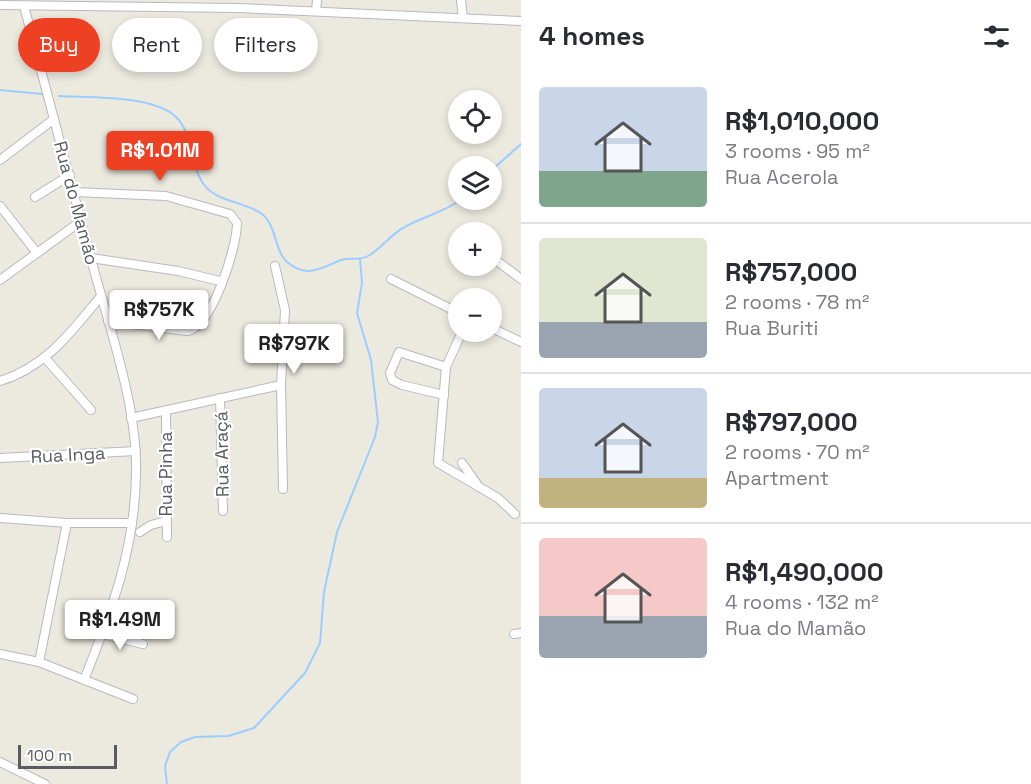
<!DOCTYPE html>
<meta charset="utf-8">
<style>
:root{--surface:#fff;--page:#f7f7f7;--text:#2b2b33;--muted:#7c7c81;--line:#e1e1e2;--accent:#ee4023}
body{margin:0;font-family:"Space Grotesk",sans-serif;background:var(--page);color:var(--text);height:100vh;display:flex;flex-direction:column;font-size:22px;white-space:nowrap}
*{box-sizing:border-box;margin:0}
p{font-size:20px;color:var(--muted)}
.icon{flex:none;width:33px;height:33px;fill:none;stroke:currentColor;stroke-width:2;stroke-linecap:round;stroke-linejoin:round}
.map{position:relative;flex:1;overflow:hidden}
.sheet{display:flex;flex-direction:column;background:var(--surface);width:510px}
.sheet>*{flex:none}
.top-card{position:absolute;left:18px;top:18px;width:412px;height:54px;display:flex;gap:12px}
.tools{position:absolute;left:448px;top:90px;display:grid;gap:12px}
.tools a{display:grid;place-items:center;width:54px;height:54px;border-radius:50%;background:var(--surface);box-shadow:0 3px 9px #0003;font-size:30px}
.scale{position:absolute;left:18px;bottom:15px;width:99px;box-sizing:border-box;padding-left:6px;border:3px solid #585b61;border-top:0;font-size:16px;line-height:21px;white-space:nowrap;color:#585b61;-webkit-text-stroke:4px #fff;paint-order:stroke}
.price{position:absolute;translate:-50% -51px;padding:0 14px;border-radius:6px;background:#fff;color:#222;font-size:20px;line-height:39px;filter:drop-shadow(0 2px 3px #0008)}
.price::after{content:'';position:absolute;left:50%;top:36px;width:18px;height:14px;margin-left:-9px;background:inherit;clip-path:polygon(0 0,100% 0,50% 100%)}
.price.current{background:var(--accent);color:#fff}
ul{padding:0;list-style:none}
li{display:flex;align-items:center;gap:18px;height:150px;padding:0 18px}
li+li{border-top:2px solid var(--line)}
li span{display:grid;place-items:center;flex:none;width:168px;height:120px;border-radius:6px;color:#555}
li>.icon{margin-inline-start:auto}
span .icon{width:72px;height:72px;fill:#fffc;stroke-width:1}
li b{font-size:26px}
h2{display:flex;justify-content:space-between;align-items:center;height:72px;padding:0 18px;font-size:26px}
.pill{padding:0 21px;border-radius:27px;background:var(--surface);box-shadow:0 3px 9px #0003;font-size:21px;line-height:54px}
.pill.current{background:var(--accent);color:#fff}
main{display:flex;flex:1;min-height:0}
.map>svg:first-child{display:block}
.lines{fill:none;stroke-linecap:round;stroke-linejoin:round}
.stream{stroke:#9ccdff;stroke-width:2}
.street-casing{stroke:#b7b9bf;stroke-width:10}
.street{stroke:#fff;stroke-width:8}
.labels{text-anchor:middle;stroke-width:4.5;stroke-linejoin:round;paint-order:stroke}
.street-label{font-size:18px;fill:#585b61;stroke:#fff}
</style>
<main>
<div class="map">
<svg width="521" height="784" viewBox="0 0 521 784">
<rect width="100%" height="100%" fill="#eceadf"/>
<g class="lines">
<!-- stream -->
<g class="stream">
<polyline points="0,90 42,94"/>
<path d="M 59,96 C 91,98 150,95 175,116 C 194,133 189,166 205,186 C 218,202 246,202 262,214 C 277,226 274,250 287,262 C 307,279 321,268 341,260 C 350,257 359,261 368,256 C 381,249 390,235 403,228 C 421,217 443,213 460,200"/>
<polyline points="492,170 521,144"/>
<polyline points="167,784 165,766 170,752 181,742 195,737 228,736 254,728 305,673 320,643 324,592 337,532 375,437 378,422 371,360 357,313 362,283 360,259"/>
</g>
<defs>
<g id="street">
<polyline points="461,0 463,18"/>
<polyline points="0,5 237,8 521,21"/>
<path d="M 24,6 C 47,94 70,182 94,270 C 111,332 138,410 136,474 C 135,549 112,610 84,680"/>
<polyline points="316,11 317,0"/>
<polyline points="0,160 54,119"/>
<path d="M 74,192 L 166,196 L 230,214 L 237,223 C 237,247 212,328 187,331 L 108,321"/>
<polyline points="35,197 70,175"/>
<polyline points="0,206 37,253"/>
<polyline points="492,257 521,279"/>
<polyline points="91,258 178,271 220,281"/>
<polyline points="275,266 285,310 281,385 283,489"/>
<polyline points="391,279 459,313"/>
<polyline points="0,280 81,221"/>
<polyline points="492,328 521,342"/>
<polyline points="462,332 446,367 438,463 498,498 515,514"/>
<polyline points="46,359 91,410"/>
<path d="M 0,381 C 46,367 72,331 101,296"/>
<polyline points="444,395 402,385 392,380 390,373 399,352 446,367"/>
<polyline points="220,398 223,511"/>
<polyline points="166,411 167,537"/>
<polyline points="131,418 281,385"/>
<polyline points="0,458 136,451"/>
<polyline points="462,463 479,487"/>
<polyline points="0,518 67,523 132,523"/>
<polyline points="140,532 151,525 166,521"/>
<polyline points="102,634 143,644"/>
<polyline points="514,634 521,633"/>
<polyline points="0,654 39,662 133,699"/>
<polyline points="39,662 67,523"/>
<polyline points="0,762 45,784"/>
</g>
</defs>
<!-- street casing -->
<use href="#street" class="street-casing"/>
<!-- street -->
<use href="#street" class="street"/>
</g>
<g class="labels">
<!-- street labels -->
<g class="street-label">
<text transform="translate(76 203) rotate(75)" y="6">Rua do Mamão</text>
<text transform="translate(222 454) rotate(-91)" y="6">Rua Araçá</text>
<text transform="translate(68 455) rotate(-3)" y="6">Rua Inga</text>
<text transform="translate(166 474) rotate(-90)" y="6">Rua Pinha</text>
</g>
</g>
</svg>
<div class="tools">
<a><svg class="icon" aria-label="locate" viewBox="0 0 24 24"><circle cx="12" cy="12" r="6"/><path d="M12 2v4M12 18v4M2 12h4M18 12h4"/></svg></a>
<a><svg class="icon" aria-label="layers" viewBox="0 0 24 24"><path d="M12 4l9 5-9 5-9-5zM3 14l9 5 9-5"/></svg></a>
<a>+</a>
<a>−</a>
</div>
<div class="scale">100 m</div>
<b class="price current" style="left:160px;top:182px">R$1.01M</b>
<b class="price" style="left:159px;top:341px">R$757K</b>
<b class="price" style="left:294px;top:375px">R$797K</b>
<b class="price" style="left:120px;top:651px">R$1.49M</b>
<div class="top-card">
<a class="pill current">Buy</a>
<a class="pill">Rent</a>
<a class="pill">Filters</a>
</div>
</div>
<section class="sheet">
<h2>4 homes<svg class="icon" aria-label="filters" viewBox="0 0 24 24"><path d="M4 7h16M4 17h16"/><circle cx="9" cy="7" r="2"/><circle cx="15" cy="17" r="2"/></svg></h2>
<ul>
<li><span style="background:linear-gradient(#c9d6e8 70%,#7fa58c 0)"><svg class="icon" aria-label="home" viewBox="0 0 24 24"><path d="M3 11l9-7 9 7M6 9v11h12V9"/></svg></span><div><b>R$1,010,000</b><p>3 rooms · 95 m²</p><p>Rua Acerola</p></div></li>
<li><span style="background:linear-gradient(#dfe7d0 70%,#9aa5b1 0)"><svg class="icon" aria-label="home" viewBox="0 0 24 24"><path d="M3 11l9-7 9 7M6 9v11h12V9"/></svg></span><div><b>R$757,000</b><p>2 rooms · 78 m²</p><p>Rua Buriti</p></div></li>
<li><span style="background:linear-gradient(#c9d6e8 75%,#c2b280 0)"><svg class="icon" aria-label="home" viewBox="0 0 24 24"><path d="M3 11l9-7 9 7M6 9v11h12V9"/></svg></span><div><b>R$797,000</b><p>2 rooms · 70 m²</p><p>Apartment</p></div></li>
<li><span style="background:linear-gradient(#f6c9c9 65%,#9aa5b1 0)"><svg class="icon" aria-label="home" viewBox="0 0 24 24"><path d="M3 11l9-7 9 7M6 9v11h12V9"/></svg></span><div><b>R$1,490,000</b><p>4 rooms · 132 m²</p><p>Rua do Mamão</p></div></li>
</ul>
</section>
</main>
